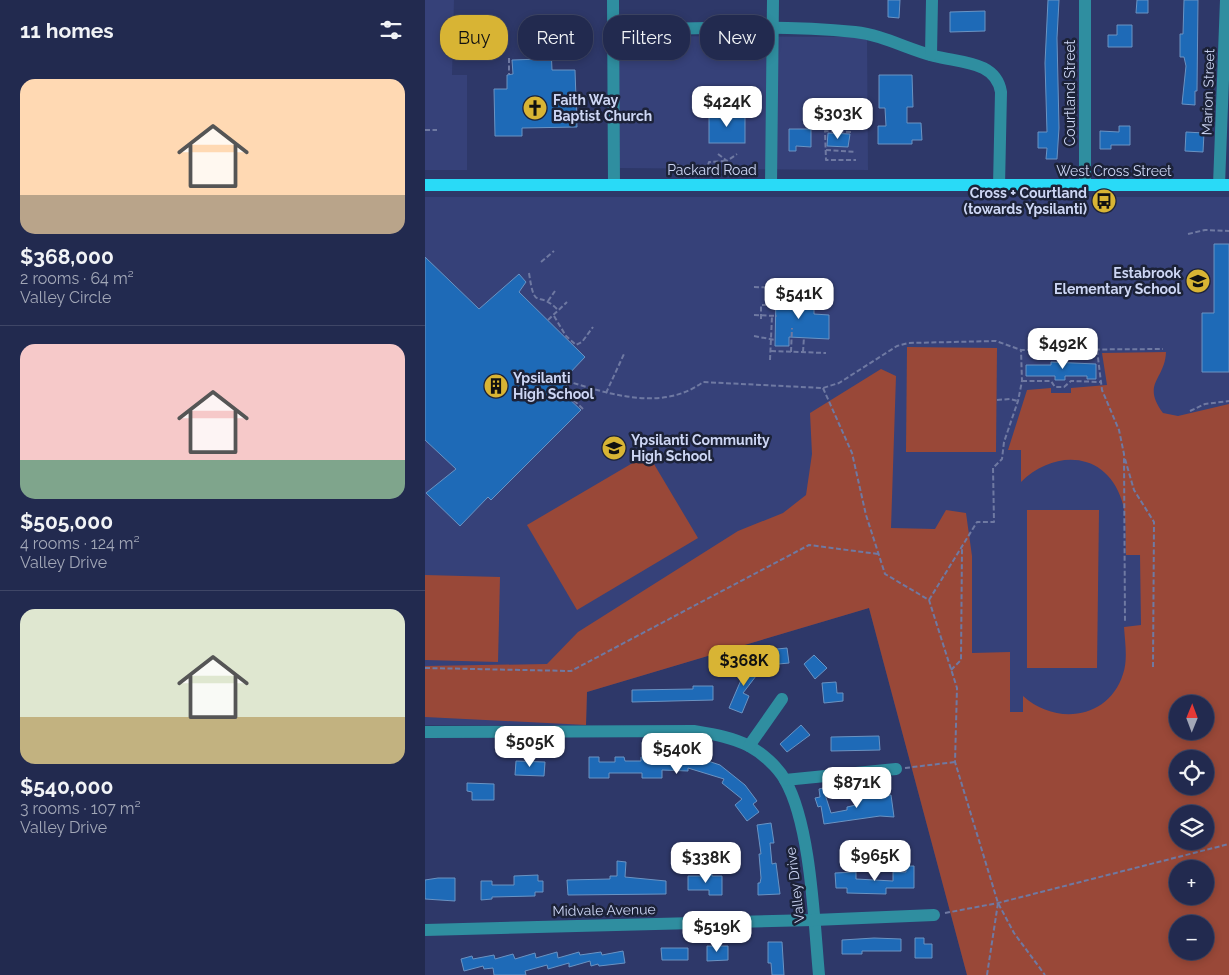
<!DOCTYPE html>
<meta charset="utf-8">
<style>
:root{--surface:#222a4f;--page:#2a3256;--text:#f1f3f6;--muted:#a2a7b7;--line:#3f4666;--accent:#d8b434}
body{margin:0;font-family:Raleway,sans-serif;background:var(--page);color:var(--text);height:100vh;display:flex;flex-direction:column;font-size:19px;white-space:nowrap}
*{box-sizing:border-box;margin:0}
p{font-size:16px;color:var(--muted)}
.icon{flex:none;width:28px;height:28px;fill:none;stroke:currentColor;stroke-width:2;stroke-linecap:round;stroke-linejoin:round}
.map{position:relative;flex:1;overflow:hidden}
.panel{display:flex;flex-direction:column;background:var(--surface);width:425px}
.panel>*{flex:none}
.hud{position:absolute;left:15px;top:15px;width:475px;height:45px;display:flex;gap:10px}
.needle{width:32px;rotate:1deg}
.controls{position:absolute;left:744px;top:695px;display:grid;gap:10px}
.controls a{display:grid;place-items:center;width:45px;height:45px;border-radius:50%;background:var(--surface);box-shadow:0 2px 8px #0003,0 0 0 1px var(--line);font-size:25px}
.price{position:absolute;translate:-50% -42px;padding:0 11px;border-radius:10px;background:#fff;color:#222;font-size:16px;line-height:32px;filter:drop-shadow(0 1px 2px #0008)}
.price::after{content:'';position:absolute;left:50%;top:30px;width:15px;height:11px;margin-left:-8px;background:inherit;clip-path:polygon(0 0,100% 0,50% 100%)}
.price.current{background:var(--accent);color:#111}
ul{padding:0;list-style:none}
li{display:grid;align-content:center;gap:10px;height:265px;padding:0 20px}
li+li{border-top:1px solid var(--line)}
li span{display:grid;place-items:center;height:155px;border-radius:15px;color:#555}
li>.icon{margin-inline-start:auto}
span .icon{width:90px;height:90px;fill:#fffc;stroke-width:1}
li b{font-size:21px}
h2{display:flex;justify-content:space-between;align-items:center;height:60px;padding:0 20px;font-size:21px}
.chip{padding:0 18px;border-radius:20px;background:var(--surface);box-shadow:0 2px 8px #0003,0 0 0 1px var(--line);font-size:18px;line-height:45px}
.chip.current{background:var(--accent);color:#111}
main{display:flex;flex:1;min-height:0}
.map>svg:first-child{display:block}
.built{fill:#364179;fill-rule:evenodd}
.green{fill:#994838;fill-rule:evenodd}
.building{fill:#1e6ab7;stroke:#6a93c3}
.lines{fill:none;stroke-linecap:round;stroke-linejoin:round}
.path{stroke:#6f79a2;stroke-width:2;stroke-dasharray:5 2.5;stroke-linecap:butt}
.minor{stroke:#2f8ea0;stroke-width:12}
.major{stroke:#29daf7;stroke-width:12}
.labels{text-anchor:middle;stroke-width:5;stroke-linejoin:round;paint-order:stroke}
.street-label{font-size:14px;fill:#cdd6f4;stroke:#1c2238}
.poi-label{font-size:14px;font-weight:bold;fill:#cdd6f4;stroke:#1c2238;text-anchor:start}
</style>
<main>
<section class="panel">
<h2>11 homes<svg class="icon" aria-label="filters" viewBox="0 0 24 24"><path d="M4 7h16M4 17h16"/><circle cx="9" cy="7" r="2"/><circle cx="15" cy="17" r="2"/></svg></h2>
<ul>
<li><span style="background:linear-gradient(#ffd9b3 75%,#b9a48a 0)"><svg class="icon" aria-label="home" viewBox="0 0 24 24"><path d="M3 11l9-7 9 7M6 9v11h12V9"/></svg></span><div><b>$368,000</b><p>2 rooms · 64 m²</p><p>Valley Circle</p></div></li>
<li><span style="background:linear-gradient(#f6c9c9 75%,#7fa58c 0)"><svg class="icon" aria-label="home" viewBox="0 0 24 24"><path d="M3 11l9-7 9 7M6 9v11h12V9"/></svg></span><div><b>$505,000</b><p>4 rooms · 124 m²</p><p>Valley Drive</p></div></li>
<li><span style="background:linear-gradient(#dfe7d0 70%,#c2b280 0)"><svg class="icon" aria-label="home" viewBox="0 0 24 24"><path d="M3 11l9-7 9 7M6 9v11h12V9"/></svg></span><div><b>$540,000</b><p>3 rooms · 107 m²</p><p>Valley Drive</p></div></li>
</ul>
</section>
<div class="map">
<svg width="804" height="975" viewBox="0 0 804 975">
<rect width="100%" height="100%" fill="#2e3869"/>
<!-- built -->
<g class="built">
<polygon points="0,0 29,0 27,75 42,75 42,170 0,170"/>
<polygon points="194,36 442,37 443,170 194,168"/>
<path d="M 0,197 L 804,197 L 804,975 L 542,975 L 444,608 L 162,692 L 161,725 L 0,725 ZM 752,704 L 780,704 L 780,731 L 752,731 ZM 752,759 L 780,759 L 780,786 L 752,786 ZM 752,814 L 780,814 L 780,841 L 752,841 ZM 752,869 L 780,869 L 780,896 L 752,896 ZM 752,924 L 780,924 L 780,951 L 752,951 Z"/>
</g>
<!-- green -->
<g class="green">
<polygon points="482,347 572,348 571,452 481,452"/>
<path d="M 741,352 C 740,380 716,383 738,413 L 753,416 L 804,404 L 804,975 L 542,975 L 444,608 L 162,692 L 161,725 L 0,717 L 0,666 L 122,664 L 153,632 L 313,531 L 358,513 L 381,495 L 387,454 L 385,413 L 456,369 L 471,376 L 466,528 L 510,529 L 521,510 L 541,513 L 547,556 L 547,653 L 585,652 L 585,712 L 598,712 L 598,696 C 631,726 684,719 698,674 C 703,660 700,642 699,627 L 716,625 L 715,555 L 701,555 C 700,538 702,517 697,501 C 681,451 630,449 596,482 L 596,450 L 583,450 L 602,390 L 626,388 L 626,393 L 646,393 L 646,388 L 682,385 L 677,353 ZM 752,704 L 780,704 L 780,731 L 752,731 ZM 752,759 L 780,759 L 780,786 L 752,786 ZM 752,814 L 780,814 L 780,841 L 752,841 ZM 752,869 L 780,869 L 780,896 L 752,896 ZM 752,924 L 780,924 L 780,951 L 752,951 Z"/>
<polygon points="223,454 273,538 152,610 102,525"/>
<polygon points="602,510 674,510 672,668 602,668"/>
<polygon points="0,575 75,577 73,662 0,660"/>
</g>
<!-- building -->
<g class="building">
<polygon points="463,0 475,0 474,18 463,17"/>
<polygon points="623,0 634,0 632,38 634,128 632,159 621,159 622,148 613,148 613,132 622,132 620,63"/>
<polygon points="712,0 723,0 723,13 711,13"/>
<polygon points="759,0 773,0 772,91 770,91 770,105 757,104 761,66 759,57 755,57 755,34 758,34"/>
<polygon points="560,11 560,31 525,32 525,12"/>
<polygon points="692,25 707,25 707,47 683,47 683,35 692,35"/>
<polygon points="115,48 126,48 127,70 150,70 152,127 97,128 97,136 70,136 69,89 82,89 82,75 88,74 87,60 116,59"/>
<polygon points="454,75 487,75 488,107 482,107 482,123 496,123 497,140 487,140 487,144 453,144 453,126 461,126 460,108 454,108"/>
<rect x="284" y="113" width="36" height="30"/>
<polygon points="694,126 705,126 705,145 686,145 686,149 675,149 675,131 694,132"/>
<polygon points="364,129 386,129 386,147 371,146 371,151 364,151"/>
<polygon points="761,132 779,133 778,152 760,151"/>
<polygon points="403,133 425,134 423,147 402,146"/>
<polygon points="789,244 804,244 804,372 777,372 777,313 789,313"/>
<polygon points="0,257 54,309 94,274 101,282 94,292 160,357 142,376 141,396 156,410 66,500 63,497 35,526 1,493 31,469 0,440"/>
<polygon points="365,294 389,298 389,314 404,315 404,339 364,337 364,346 350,346 351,296 365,296"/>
<polygon points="626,362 671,364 671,379 662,379 662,376 640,376 640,380 630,380 630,376 601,376 601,365 626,365"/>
<polygon points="362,648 364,663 343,665 342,650"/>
<polygon points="389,655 402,668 390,679 379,664"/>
<polygon points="325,660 334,666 328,674 331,676 318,693 324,696 317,713 304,708 316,680 312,677"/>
<polygon points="411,682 412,693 418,693 418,701 399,703 397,683"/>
<polygon points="268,686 288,686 288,700 207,702 207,690 268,689"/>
<polygon points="376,725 385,735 362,752 355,744"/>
<polygon points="454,736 455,750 406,751 406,737"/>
<polygon points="164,757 174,757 174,762 190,762 190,757 199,757 200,761 216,761 216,757 226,757 226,761 243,761 243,757 274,758 295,765 320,785 332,801 328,804 334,812 322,821 310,805 317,799 297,783 299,779 263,768 263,771 237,770 237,778 217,778 217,773 184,773 184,778 164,778"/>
<polygon points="91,761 120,762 119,776 90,775"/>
<polygon points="42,783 69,784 69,800 47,800 47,792 42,791"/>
<polygon points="398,788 406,813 422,810 422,807 431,805 430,798 466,795 469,817 455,816 399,824 396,806 393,807 390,798 395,797 394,789"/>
<polygon points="346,823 349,843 345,843 347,864 351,863 355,894 333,895 333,883 335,883 336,878 334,854 336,854 332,825"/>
<polygon points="192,861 201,862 200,877 241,881 241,894 143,895 142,880 185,879 185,876 192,876"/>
<polygon points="481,866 489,866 489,888 461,888 461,894 422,893 422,888 411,888 410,873 431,872 431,879 468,881 468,872 481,872"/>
<polygon points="279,872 287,872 287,876 297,876 297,895 284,895 284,890 263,890 263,876 279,876"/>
<polygon points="113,875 113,881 118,881 118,892 110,892 110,896 67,897 67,899 56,900 56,881 67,881 67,885 89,885 89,876"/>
<polygon points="13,878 30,878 30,901 0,899 0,880"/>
<polygon points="449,938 476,939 476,951 437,951 437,954 417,954 417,940"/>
<polygon points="490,938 499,938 499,944 507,944 507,958 490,958"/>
<polygon points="343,942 357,942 359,975 347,975 346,963 343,963"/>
<polygon points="282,946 303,946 303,960 282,961"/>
<polygon points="236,948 263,948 263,960 237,960"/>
<polygon points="198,951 200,963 174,966 173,964 166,966 165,961 144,967 144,963 123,969 122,965 100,971 101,975 69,975 68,968 59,969 58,966 39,971 36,959 47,956 48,959 69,955 70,959 88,954 90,959 110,953 111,958 132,952 133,958 154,952 155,955 176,952 177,955"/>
</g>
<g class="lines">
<!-- path -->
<g class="path">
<polyline points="84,58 84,74"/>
<polyline points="0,130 12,130"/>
<polyline points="426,132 400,131 401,160 431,160"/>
<polyline points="401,150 431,152"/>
<polyline points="293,154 302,161 312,154"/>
<polyline points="252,165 254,165"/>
<polyline points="283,165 284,162 301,161"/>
<polyline points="763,234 780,230 804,231"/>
<polyline points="116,262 129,251"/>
<path d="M 104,273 C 110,313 112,289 132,309"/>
<polyline points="329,287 367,288 367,294"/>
<polyline points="123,301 130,291"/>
<polyline points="329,315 352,316"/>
<polyline points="129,316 141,336 151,345 157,342 168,327"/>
<polyline points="336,319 336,305 351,305"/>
<polyline points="123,320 142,302"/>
<polyline points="329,336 350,340"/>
<polyline points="672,350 677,390 694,430 699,454 700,623"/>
<polyline points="346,351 401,353"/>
<polyline points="366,352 367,328"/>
<polyline points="378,352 379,337"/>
<polyline points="345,360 347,316"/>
<polyline points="635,362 635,350"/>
<polyline points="597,381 626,381 630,387 639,387 646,381 675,382"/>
<polyline points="398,388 427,453 441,515 460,574 504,600 532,688 530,762 573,903 589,933 620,975"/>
<polyline points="181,393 199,354"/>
<polyline points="572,400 585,399 593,401"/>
<path d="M 158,409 L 143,395 L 145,382 C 187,395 239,411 278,382 L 398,388 L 414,383 L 472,346 L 483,343 L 571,341 L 596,350 L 738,349"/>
<polyline points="765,411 780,404 804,401"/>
<polyline points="700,459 709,490 729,522 728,667"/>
<polyline points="504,600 552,522 569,522 568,468 577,459 579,442 593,401 597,381 596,350"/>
<polyline points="0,668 146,671 384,545 453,554"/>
<polyline points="526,670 536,660 537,547"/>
<polyline points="480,768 530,762"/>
<polyline points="520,913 573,903 804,844"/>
<polyline points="562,975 573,903"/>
</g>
<!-- minor -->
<g class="minor">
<polyline points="188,0 189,184"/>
<path d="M 188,30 C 268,29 350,24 430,32 C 458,35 482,49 509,56 C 536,63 571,61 576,92 L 574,186"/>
<polyline points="506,55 507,0"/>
<polyline points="346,185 348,0"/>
<polyline points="794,185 801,0"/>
<polyline points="660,186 660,0"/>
<path d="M 0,732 L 269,731 C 287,734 307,737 324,746 C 337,753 353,767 360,780 C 386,825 389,922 394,975"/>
<polyline points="324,746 357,699"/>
<polyline points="360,780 471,769"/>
<polyline points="0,930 389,920 509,915"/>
</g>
<!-- major -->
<polyline class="major" points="0,185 804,185"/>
</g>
<!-- icons -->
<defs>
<symbol id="church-disc" viewBox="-11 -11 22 22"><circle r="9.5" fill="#d8b434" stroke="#1c2238"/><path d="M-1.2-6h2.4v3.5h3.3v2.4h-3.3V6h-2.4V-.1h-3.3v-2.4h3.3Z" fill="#111"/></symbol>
<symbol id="bus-disc" viewBox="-11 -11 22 22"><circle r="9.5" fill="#d8b434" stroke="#1c2238"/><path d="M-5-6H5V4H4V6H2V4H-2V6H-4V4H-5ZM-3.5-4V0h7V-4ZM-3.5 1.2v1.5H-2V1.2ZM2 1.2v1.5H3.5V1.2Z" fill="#111"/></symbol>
<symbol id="school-disc" viewBox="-11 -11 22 22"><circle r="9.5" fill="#d8b434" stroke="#1c2238"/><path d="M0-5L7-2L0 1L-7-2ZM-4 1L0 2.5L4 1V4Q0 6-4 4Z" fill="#111"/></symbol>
<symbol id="building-disc" viewBox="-11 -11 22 22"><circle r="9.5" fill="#d8b434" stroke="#1c2238"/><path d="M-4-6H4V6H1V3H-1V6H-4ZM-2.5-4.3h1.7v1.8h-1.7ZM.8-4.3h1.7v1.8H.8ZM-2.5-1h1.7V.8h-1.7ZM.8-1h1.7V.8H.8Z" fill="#111"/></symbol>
</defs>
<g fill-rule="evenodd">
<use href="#church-disc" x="96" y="94" width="28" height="28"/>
<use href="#bus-disc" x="665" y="187" width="28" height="28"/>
<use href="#school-disc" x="759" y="267" width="28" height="28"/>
<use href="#building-disc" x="57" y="372" width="28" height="28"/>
<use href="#school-disc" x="175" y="434" width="28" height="28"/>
</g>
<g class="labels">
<!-- street labels -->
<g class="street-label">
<text transform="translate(783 92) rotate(-88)" y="5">Marion Street</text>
<text transform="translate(645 93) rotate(-90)" y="5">Courtland Street</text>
<text x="287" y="175">Packard Road</text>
<text x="689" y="176">West Cross Street</text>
<text transform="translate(370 885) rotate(-97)" y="5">Valley Drive</text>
<text transform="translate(179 910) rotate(-1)" y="5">Midvale Avenue</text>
</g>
<!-- poi labels -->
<g class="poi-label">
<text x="128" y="105">Faith Way<tspan x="128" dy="16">Baptist Church</tspan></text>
<text x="662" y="198" text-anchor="end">Cross + Courtland<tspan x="662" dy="16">(towards Ypsilanti)</tspan></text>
<text x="756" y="278" text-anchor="end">Estabrook<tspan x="756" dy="16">Elementary School</tspan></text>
<text x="88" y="383">Ypsilanti<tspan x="88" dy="16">High School</tspan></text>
<text x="206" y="445">Ypsilanti Community<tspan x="206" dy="16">High School</tspan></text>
</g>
</g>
</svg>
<div class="controls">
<a><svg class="needle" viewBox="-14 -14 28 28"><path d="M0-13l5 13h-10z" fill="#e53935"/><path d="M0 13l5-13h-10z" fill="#a2a7b7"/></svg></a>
<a><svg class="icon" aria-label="locate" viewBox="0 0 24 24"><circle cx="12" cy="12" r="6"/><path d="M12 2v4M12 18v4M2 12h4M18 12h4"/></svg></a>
<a><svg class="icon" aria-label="layers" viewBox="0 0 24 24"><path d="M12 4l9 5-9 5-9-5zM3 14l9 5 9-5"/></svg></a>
<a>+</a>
<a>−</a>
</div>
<b class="price" style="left:302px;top:128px">$424K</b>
<b class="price" style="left:413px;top:140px">$303K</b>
<b class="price" style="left:374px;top:320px">$541K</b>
<b class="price" style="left:638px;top:370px">$492K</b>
<b class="price current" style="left:319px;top:687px">$368K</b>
<b class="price" style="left:105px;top:768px">$505K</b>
<b class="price" style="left:252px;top:775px">$540K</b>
<b class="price" style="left:432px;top:809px">$871K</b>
<b class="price" style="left:450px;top:882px">$965K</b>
<b class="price" style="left:281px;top:884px">$338K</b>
<b class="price" style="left:292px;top:953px">$519K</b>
<div class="hud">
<a class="chip current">Buy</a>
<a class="chip">Rent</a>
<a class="chip">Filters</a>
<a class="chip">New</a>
</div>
</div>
</main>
